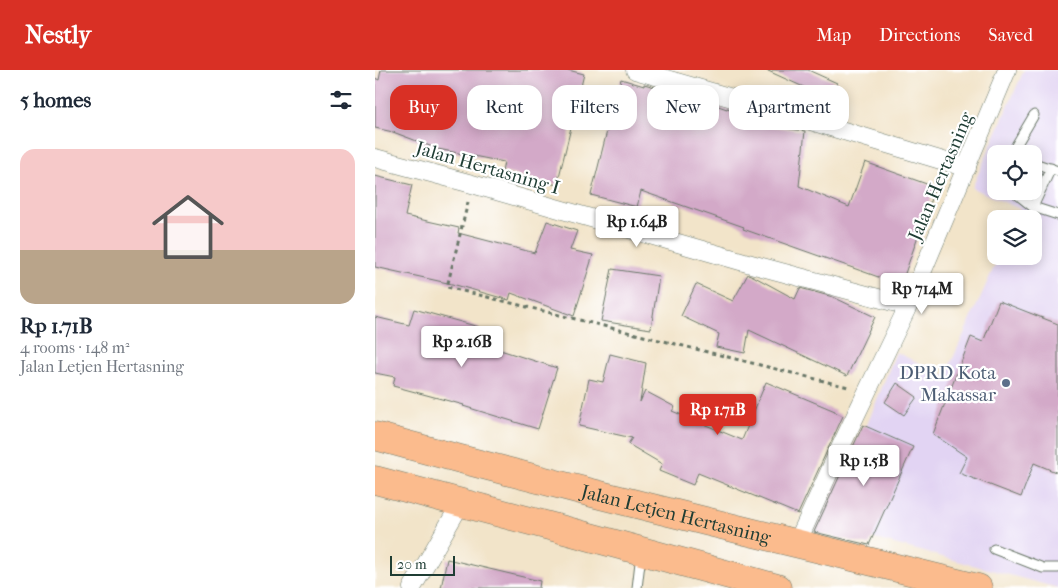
<!DOCTYPE html>
<meta charset="utf-8">
<style>
:root{--surface:#fff;--page:#f6f6f7;--text:#1f2937;--muted:#747a83;--accent:#d93025}
body{margin:0;font-family:"IM FELL French Canon",serif;background:var(--page);color:var(--text);height:100vh;display:flex;flex-direction:column;font-size:19px;white-space:nowrap}
*{box-sizing:border-box;margin:0}
p{font-size:16px;color:var(--muted)}
.icon{flex:none;width:28px;height:28px;fill:none;stroke:currentColor;stroke-width:2;stroke-linecap:round;stroke-linejoin:round}
.map{position:relative;flex:1;overflow:hidden}
.details{display:flex;flex-direction:column;background:var(--surface);width:375px}
.details>*{flex:none}
.hud{position:absolute;left:15px;top:15px;width:475px;height:45px;display:flex;gap:10px}
.fabs{position:absolute;left:612px;top:75px;display:grid;gap:10px}
.fabs a{display:grid;place-items:center;width:55px;height:55px;border-radius:10px;background:var(--surface);box-shadow:0 2px 12px #0003;font-size:25px}
.scale{position:absolute;left:15px;bottom:12px;width:65px;box-sizing:border-box;padding-left:5px;border:2px solid #1f3d34;border-top:0;font-size:14px;line-height:18px;white-space:nowrap;color:#1f3d34;-webkit-text-stroke:4px #fff;paint-order:stroke}
.price{position:absolute;translate:-50% -42px;padding:0 11px;border-radius:5px;background:#fff;color:#222;font-size:16px;line-height:32px;filter:drop-shadow(0 1px 2px #0008)}
.price::after{content:'';position:absolute;left:50%;top:30px;width:15px;height:11px;margin-left:-8px;background:inherit;clip-path:polygon(0 0,100% 0,50% 100%)}
.price.active{background:var(--accent);color:#fff}
ul{padding:0;list-style:none}
li{display:grid;align-content:center;gap:10px;height:265px;padding:0 20px}
li span{display:grid;place-items:center;height:155px;border-radius:15px;color:#555}
li>.icon{margin-inline-start:auto}
span .icon{width:90px;height:90px;fill:#fffc;stroke-width:1}
li b{font-size:21px}
h2{display:flex;justify-content:space-between;align-items:center;height:60px;padding:0 20px;font-size:21px}
.tag{padding:0 18px;border-radius:15px;background:var(--surface);box-shadow:0 2px 12px #0003;font-size:18px;line-height:45px}
.tag.active{background:var(--accent);color:#fff}
header{display:flex;align-items:center;gap:30px;box-sizing:border-box;height:70px;padding:0 25px;background:var(--accent);color:#fff}
header strong{font-size:24px}
nav{display:flex;gap:28px;margin-inline-start:auto;font-size:18px}
main{display:flex;flex:1;min-height:0}
.map>svg:first-child{display:block}
.built{fill:#e2d4f3;fill-rule:evenodd}
.building{fill:#d3a9c8}
.lines{fill:none;stroke-linecap:round;stroke-linejoin:round}
.lane-casing{stroke:#697768;stroke-width:11}
.street-casing{stroke:#697768;stroke-width:19}
.primary-casing{stroke:#697768;stroke-width:29}
.path{stroke:#697768;stroke-width:3;stroke-dasharray:4 4;stroke-linecap:butt}
.lane{stroke:#fff;stroke-width:9}
.street{stroke:#fff;stroke-width:18}
.primary{stroke:#fbbb8d;stroke-width:28}
.service-dot{fill:#5c6f8a;stroke:#fff;stroke-width:2}
.labels{text-anchor:middle;stroke-width:4.5;stroke-linejoin:round;paint-order:stroke}
.street-label{font-size:19px;fill:#1f3d34;stroke:#fff}
.service-label{font-size:19px;fill:#4e5e75;stroke:#fff;text-anchor:end}
</style>
<header>
<strong>Nestly</strong>
<nav><a>Map</a><a>Directions</a><a>Saved</a></nav>
</header>
<main>
<section class="details">
<h2>5 homes<svg class="icon" aria-label="filters" viewBox="0 0 24 24"><path d="M4 7h16M4 17h16"/><circle cx="9" cy="7" r="2"/><circle cx="15" cy="17" r="2"/></svg></h2>
<ul>
<li><span style="background:linear-gradient(#f6c9c9 65%,#b9a48a 0)"><svg class="icon" aria-label="home" viewBox="0 0 24 24"><path d="M3 11l9-7 9 7M6 9v11h12V9"/></svg></span><div><b>Rp 1.71B</b><p>4 rooms · 148 m²</p><p>Jalan Letjen Hertasning</p></div></li>
</ul>
</section>
<div class="map">
<svg width="683" height="518" viewBox="0 0 683 518">
<rect width="100%" height="100%" fill="#fff"/>
<filter id="ink" filterUnits="userSpaceOnUse"><feTurbulence type="fractalNoise" baseFrequency=".02" numOctaves="2"/><feDisplacementMap in="SourceGraphic" scale="10" xChannelSelector="R" yChannelSelector="G"/><feConvolveMatrix kernelMatrix="1 2 1 2 8 2 1 2 1" color-interpolation-filters="sRGB"/></filter>
<filter id="wash" filterUnits="userSpaceOnUse"><feTurbulence type="fractalNoise" baseFrequency=".0096" numOctaves="4" result="noise"/><feDisplacementMap in="SourceGraphic" scale="20" xChannelSelector="R" yChannelSelector="G"/><feGaussianBlur stdDeviation="1.12" result="paint"/><feColorMatrix in="noise" values="0 0 0 0 0 0 0 0 0 0 0 0 0 0 0 0 0 1.4 0 .05"/><feComposite in="paint" operator="in"/></filter>
<g filter="url(#wash)">
<rect width="100%" height="100%" fill="#f2e4c9"/>
<!-- built -->
<path class="built" d="M 649,0 L 683,0 L 683,518 L 452,456 L 521,282 L 570,306 L 624,186 L 659,186 L 659,149 L 641,149 L 645,139 L 597,118 ZM 621,84 L 659,84 L 659,121 L 621,121 Z"/>
<g id="blocks">
<!-- building -->
<g class="building">
<polygon points="6,0 193,0 209,4 182,115 127,102 129,92 63,79 18,62 0,58 0,8 4,10"/>
<polygon points="391,0 433,0 462,13 455,29"/>
<polygon points="246,9 269,16 269,14 323,29 352,39 352,38 396,50 394,56 430,61 424,116 474,137 490,92 560,117 526,215 368,159 369,157 266,121 262,137 216,125 237,41"/>
<polygon points="0,106 37,115 30,146 84,158 83,163 160,183 172,151 202,161 195,180 218,185 199,246 136,223 134,230 77,214 0,197"/>
<polygon points="237,199 284,206 276,259 226,251"/>
<polygon points="373,204 378,206 420,229 425,218 458,227 500,247 472,306 374,260 370,283 341,277 344,264 306,246 321,214 358,231"/>
<polygon points="624,231 683,254 683,403 659,393 646,427 584,403 592,387 558,364 596,267 608,272"/>
<polygon points="39,239 104,257 100,272 182,298 163,359 88,336 89,335 18,316 20,307 0,303 0,247 34,255"/>
<polygon points="235,284 271,293 265,332 270,321 300,337 297,341 367,370 391,312 460,341 460,342 468,346 423,444 323,403 318,415 284,401 287,394 253,374 257,368 204,356 214,309 228,312"/>
<polygon points="522,313 542,327 529,345 510,332"/>
<polygon points="488,355 538,377 494,475 439,462"/>
<polygon points="72,489 165,511 164,518 66,518"/>
</g>
</g>
</g>
<g filter="url(#ink)">
<use href="#blocks" fill-opacity="0" stroke="#697768" stroke-width="1"/>
<g class="lines">
<defs>
<g id="lane">
<polyline points="636,84 659,45"/>
<polyline points="659,93 683,101"/>
<polyline points="638,121 658,137 683,145"/>
<polyline points="658,137 676,98"/>
<polyline points="619,479 668,498 683,498"/>
<polyline points="262,518 266,484"/>
</g>
<g id="street">
<polyline points="260,0 409,43 592,98"/>
<polyline points="0,88 97,114 376,194 533,236"/>
<polyline points="422,473 466,376 533,236 632,0"/>
<polyline points="37,518 86,433"/>
</g>
<g id="primary">
<path id="s1" d="M 0,366 C 200,421 402,468 603,518"/>
<polyline points="0,410 193,461 402,518"/>
</g>
</defs>
<!-- lane casing -->
<use href="#lane" class="lane-casing"/>
<!-- street casing -->
<use href="#street" class="street-casing"/>
<!-- primary casing -->
<use href="#primary" class="primary-casing"/>
<!-- path -->
<polyline class="path" points="93,132 72,217 473,317"/>
<!-- lane -->
<use href="#lane" class="lane"/>
<!-- street -->
<use href="#street" class="street"/>
<!-- primary -->
<use href="#primary" class="primary"/>
</g>
</g>
<!-- markers -->
<circle class="service-dot" cx="631" cy="313" r="5"/>
<g class="labels">
<!-- street labels -->
<g class="street-label">
<text transform="translate(113 97) rotate(16)" y="7">Jalan Hertasning I</text>
<text transform="translate(565 106) rotate(-67)" y="7">Jalan Hertasning</text>
<text dy="7" stroke="none"><textPath href="#s1" startOffset="311">Jalan Letjen Hertasning</textPath></text>
</g>
<!-- service labels -->
<g class="service-label">
<text x="621" y="309">DPRD Kota<tspan x="621" dy="22">Makassar</tspan></text>
</g>
</g>
</svg>
<div class="fabs">
<a><svg class="icon" aria-label="locate" viewBox="0 0 24 24"><circle cx="12" cy="12" r="6"/><path d="M12 2v4M12 18v4M2 12h4M18 12h4"/></svg></a>
<a><svg class="icon" aria-label="layers" viewBox="0 0 24 24"><path d="M12 4l9 5-9 5-9-5zM3 14l9 5 9-5"/></svg></a>
</div>
<div class="scale">20 m</div>
<b class="price" style="left:262px;top:178px">Rp 1.64B</b>
<b class="price" style="left:547px;top:245px">Rp 714M</b>
<b class="price" style="left:87px;top:298px">Rp 2.16B</b>
<b class="price active" style="left:343px;top:366px">Rp 1.71B</b>
<b class="price" style="left:489px;top:417px">Rp 1.5B</b>
<div class="hud">
<a class="tag active">Buy</a>
<a class="tag">Rent</a>
<a class="tag">Filters</a>
<a class="tag">New</a>
<a class="tag">Apartment</a>
</div>
</div>
</main>
